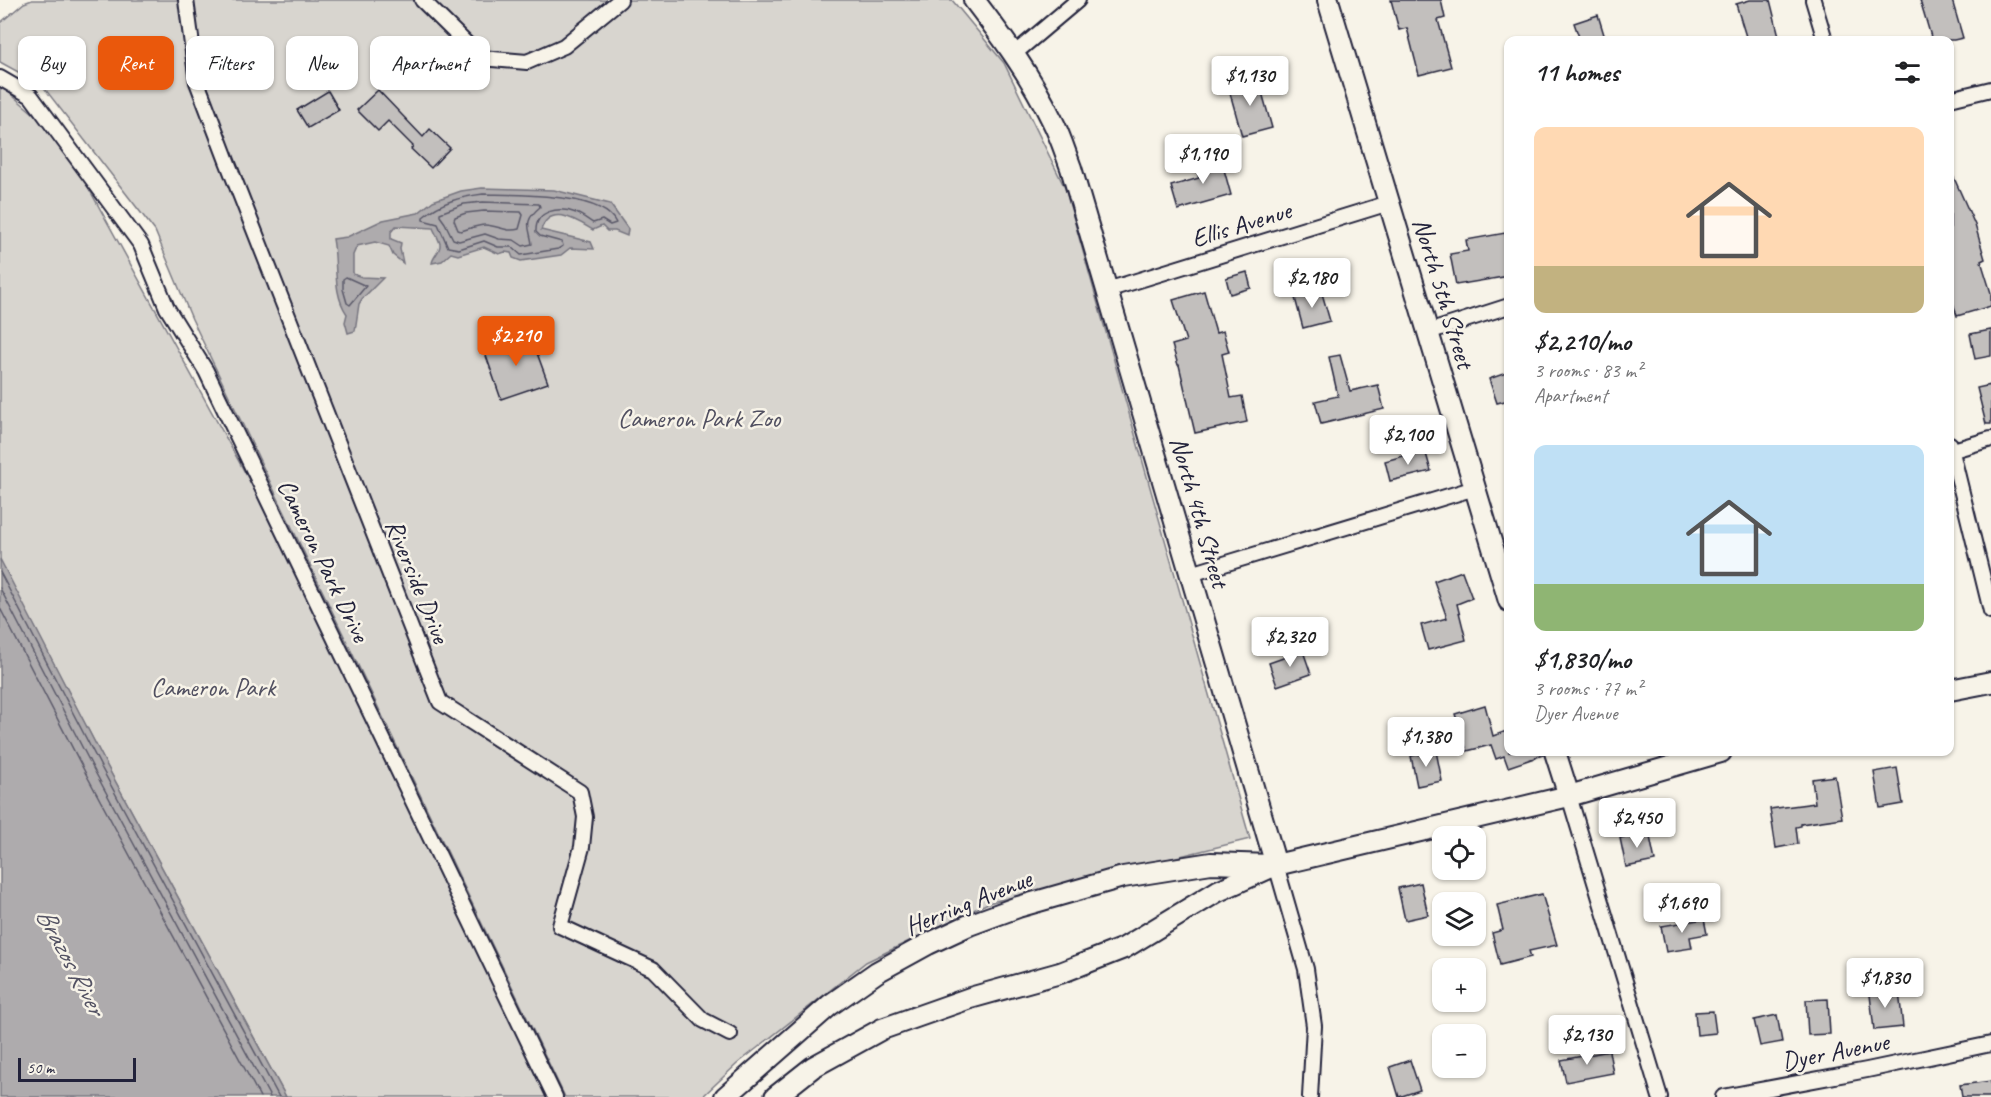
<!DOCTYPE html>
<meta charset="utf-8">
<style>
:root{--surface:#fff;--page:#f2f2f2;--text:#202124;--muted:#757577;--accent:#ea580c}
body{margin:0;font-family:Caveat,sans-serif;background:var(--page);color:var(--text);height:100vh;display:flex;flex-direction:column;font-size:22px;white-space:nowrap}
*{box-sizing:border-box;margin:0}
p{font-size:20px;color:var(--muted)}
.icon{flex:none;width:33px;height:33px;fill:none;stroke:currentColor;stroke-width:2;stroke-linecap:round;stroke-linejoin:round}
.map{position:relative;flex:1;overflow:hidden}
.details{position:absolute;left:1504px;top:36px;width:450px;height:720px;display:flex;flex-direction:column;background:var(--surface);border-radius:12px;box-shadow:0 2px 4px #0004}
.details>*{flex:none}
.hud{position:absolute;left:18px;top:36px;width:570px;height:54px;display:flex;gap:12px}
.controls{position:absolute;left:1432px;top:826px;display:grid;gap:12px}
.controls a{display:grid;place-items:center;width:54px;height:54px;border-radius:12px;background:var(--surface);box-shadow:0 2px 4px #0004;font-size:30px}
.scale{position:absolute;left:18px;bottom:15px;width:118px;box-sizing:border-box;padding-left:6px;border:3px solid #22223b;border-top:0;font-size:16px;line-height:21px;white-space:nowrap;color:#22223b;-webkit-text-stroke:4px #f7f3e8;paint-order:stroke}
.price{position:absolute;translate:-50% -51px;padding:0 14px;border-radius:6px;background:#fff;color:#222;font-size:20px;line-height:39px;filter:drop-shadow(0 2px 3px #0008)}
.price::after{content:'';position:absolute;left:50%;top:36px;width:18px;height:14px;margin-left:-9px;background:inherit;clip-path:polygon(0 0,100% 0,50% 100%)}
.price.selected{background:var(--accent);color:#fff}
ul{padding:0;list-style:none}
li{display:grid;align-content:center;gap:12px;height:318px;padding:0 30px}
li span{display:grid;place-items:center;height:186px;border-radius:12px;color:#555}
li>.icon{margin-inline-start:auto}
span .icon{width:108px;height:108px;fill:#fffc;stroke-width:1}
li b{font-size:26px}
h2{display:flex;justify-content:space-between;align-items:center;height:72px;padding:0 30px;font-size:26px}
.pill{padding:0 21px;border-radius:12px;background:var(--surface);box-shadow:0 2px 4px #0004;font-size:21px;line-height:54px}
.pill.selected{background:var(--accent);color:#fff}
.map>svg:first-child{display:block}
.green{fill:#d8d5cf;stroke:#7d7c85;stroke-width:1.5}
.water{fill:#aeabad;stroke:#76747f;stroke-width:1.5}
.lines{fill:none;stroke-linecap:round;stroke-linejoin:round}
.shore{stroke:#5a5969;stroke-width:1.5}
.building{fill:#c2bfbd;stroke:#22223b;stroke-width:1.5}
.minor-casing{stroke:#22223b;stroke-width:18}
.secondary-casing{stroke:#22223b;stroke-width:24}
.minor{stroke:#f7f3e8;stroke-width:14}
.secondary{stroke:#f7f3e8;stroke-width:20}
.labels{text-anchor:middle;stroke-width:5;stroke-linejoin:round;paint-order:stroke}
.street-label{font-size:26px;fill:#22223b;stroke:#f7f3e8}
.park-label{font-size:26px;fill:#504f60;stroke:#f7f3e8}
.water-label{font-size:27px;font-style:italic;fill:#535263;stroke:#f7f3e8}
</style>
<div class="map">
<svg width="1991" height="1097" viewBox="0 0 1991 1097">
<rect width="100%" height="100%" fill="#f7f3e8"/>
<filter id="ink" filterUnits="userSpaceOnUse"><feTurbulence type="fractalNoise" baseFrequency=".0167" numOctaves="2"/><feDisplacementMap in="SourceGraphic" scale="12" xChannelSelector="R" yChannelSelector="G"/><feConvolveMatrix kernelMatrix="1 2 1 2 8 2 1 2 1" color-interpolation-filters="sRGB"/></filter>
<g filter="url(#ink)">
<!-- green -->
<g class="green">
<polygon points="32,0 952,0 1004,63 1065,188 1250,839 988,903 866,962 737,1064 702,1097 565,1097 192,319 155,231 42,85 0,62 0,23 24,3"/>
<polygon points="0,85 60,136 331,629 555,1097 286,1097 106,764 0,561"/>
</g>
<!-- water -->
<g class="water">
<path d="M 482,188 L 554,190 L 610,204 L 628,229 L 627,236 L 615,231 L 607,231 L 602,226 L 593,230 C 576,220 550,203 541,230 L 591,242 L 594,249 L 570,248 L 561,255 L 521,261 L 513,258 L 511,253 L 505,252 L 499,254 L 484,247 L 458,255 L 451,253 L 442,261 L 432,263 C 433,256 441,251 440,244 C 439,239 435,233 433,228 L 396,226 L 391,232 L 391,239 L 401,243 L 400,249 L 403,263 L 393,255 L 389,246 L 375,242 L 357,246 L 353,255 L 353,274 L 362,277 L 383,278 L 362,299 L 359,304 L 355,331 L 348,333 L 345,322 L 347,314 C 332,293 338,264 333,239 L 347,237 L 383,220 L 418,213 L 433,201 L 461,191 Z"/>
<polygon points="0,559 106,764 286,1097 0,1097"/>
</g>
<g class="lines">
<!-- shore -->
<g class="shore">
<path d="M 483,194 C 513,195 602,192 616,223 L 610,225 L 602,220 L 593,223 C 588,220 582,215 576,213 C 559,206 535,210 536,232 L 540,236 L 562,242 L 563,246 L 558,249 L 521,255 L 512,247 L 498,247 L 484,241 L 459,249 L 448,247 L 438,224 L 423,220 L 423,217 C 441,202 460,197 483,194 Z"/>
<path d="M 483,202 L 539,204 L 540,207 C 522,222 530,228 532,244 L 523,246 L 514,240 L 499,239 L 485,234 L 459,241 L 453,239 L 445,223 L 440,216 L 440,213 L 464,204 Z"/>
<path d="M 484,211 L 521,212 L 523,215 L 519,229 C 506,233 497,225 485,225 C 477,225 469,229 461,231 L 458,230 L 454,220 L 455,217 L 466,213 Z"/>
<polygon points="346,277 366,286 350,305 347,303 343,289 343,279"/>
<polyline points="0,572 101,767 279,1097"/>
<polyline points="0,588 94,770 270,1097"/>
<polyline points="0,608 86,774 260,1097"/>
</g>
</g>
<!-- building -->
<g class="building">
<polygon points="1391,0 1441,0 1445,18 1438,20 1451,67 1419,75 1407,28 1399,30"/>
<polygon points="1750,0 1770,0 1780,40 1747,40 1736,4"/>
<polygon points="1920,0 1952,0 1963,38 1954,40 1932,40"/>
<polygon points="1598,15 1605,38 1598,40 1580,40 1574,23"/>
<polygon points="1258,78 1272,128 1242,136 1228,86"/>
<polygon points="378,90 423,137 430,129 450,148 431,168 411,149 413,146 388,121 378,131 357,110"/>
<polygon points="328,91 339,110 308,128 297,110"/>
<polygon points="1220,155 1231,195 1178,210 1171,186 1199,178 1194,162"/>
<polygon points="1950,169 1975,225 1985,259 1981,261 1991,293 1991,306 1957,316 1950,293"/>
<polygon points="1505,233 1509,252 1509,276 1456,285 1450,254 1468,251 1466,240"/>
<polygon points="1247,272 1251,288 1230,294 1226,278"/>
<polygon points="1321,290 1330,321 1303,328 1295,298"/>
<polygon points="1204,291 1216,333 1223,331 1229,352 1222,354 1231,398 1242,396 1247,422 1195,433 1179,365 1178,365 1172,345 1186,341 1173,300"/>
<polygon points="1991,330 1991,356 1975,359 1970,334"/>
<polygon points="530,334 548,383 501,399 484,350"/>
<polygon points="1340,355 1350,391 1378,385 1384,409 1321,424 1315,401 1338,396 1329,357"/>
<polygon points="1509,372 1509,400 1497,403 1489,379"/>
<polygon points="1991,385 1991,424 1986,424 1977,388"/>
<polygon points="1425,450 1431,471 1390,481 1385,461"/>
<polygon points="1462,571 1472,598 1457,604 1466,640 1428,650 1421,625 1447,618 1434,581"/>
<polygon points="1303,651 1311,674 1277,686 1269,663"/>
<polygon points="1485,705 1493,736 1509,730 1509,752 1543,752 1543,755 1508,767 1504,756 1496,759 1491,745 1467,751 1455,714"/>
<polygon points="1436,751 1442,781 1417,786 1411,756"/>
<polygon points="1897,768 1903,804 1880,808 1874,772"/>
<polygon points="1835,776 1842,818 1801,824 1801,826 1796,827 1798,844 1776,848 1770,809 1815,803 1812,779"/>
<polygon points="1649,832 1655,861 1626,867 1620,838"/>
<polygon points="1421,883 1428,915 1405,920 1398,888"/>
<polygon points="1542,894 1557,945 1529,951 1531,957 1500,965 1492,933 1503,930 1497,905"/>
<polygon points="1704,919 1707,934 1690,937 1692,948 1666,952 1661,926"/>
<polygon points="1883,985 1884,993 1899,992 1903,1027 1874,1030 1869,986"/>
<polygon points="1828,999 1830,1034 1808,1035 1806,1000"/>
<polygon points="1713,1011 1716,1033 1697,1035 1695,1012"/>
<polygon points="1777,1015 1782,1042 1760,1046 1754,1020"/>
<polygon points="1609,1051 1613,1073 1566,1082 1561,1060"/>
<polygon points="1410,1060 1420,1090 1399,1097 1390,1067"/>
<polygon points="1991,1081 1991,1097 1962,1097 1960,1085"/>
</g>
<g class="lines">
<defs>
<g id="minor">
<polyline points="186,0 197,82 227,161 440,702 580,792 585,817 582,847 560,926 653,969 703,1020 730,1034"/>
<polyline points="422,0 481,58 527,62 564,46 620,0"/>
<polyline points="1813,0 1825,40"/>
<polyline points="1014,54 1078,0"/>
<polyline points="0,78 31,96 141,245 167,308 206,371 555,1097"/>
<polyline points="1950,99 1991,89"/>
<polyline points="1107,290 1389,203"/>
<polyline points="1428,332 1509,306"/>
<polyline points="1950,444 1991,611"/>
<polyline points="1950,451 1991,439"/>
<polyline points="1191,574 1475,488"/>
<polyline points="1569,796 1660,1097"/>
<polyline points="1276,865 1306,969 1314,1026 1310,1097"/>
<polyline points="1723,1097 1867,1070 1991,1044"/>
</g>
<g id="secondary">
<path d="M 974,0 C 1003,38 1031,76 1052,120 C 1060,135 1065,152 1071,168 L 1276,865"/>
<polyline points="1328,0 1509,601"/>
<polyline points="1950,690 1991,682"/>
<polyline points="1555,752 1569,796"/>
<polyline points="725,1097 830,1005 877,972 928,944 969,925 1018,907 1123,877 1211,863 1270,865"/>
<polyline points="775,1097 813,1067 882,1029 970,998 1060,973 1124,948 1218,891 1276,865 1569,796 1721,752"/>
</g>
</defs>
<!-- minor casing -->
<use href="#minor" class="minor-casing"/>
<!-- secondary casing -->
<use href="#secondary" class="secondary-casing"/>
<!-- minor -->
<use href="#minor" class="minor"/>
<!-- secondary -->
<use href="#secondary" class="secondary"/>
</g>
</g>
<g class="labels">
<!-- street labels -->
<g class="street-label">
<text transform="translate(1241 224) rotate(-17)" y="9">Ellis Avenue</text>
<text transform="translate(1444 293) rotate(73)" y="9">North 5th Street</text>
<text transform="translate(1200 512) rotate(74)" y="9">North 4th Street</text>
<text transform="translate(324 560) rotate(64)" y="9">Cameron Park Drive</text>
<text transform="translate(418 581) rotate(68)" y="9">Riverside Drive</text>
<text transform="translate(968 902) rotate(-22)" y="9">Herring Avenue</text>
<text transform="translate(1835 1051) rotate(-11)" y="9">Dyer Avenue</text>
</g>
<!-- park labels -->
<g class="park-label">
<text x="699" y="427">Cameron Park Zoo</text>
<text x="213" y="696">Cameron Park</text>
</g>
<!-- water labels -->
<g class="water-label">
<text transform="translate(71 961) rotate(62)" y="9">Brazos River</text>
</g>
</g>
</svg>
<div class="controls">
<a><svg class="icon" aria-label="locate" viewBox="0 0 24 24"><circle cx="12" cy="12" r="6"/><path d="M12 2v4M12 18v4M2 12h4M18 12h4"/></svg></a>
<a><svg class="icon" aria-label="layers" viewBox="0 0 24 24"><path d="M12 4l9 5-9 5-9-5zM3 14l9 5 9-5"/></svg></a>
<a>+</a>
<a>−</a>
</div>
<div class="scale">50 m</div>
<b class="price" style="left:1250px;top:107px">$1,130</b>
<b class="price" style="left:1203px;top:185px">$1,190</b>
<b class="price" style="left:1312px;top:309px">$2,180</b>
<b class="price selected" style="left:516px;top:367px">$2,210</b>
<b class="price" style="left:1408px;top:466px">$2,100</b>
<b class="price" style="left:1290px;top:668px">$2,320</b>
<b class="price" style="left:1426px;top:768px">$1,380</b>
<b class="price" style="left:1637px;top:849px">$2,450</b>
<b class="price" style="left:1682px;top:934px">$1,690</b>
<b class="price" style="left:1885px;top:1009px">$1,830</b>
<b class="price" style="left:1587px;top:1066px">$2,130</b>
<div class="hud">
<a class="pill">Buy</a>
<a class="pill selected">Rent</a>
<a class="pill">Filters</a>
<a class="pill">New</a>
<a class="pill">Apartment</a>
</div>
<section class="details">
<h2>11 homes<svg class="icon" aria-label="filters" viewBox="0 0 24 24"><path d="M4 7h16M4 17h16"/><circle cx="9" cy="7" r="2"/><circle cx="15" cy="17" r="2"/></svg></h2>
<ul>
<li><span style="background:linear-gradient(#ffd9b3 75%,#c2b280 0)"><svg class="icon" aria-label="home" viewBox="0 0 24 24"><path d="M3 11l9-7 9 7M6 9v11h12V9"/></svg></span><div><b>$2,210/mo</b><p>3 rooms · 83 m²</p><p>Apartment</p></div></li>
<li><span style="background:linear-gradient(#bfe0f5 75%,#8fb573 0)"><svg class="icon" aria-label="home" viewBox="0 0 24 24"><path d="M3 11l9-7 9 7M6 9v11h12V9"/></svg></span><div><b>$1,830/mo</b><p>3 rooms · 77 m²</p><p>Dyer Avenue</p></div></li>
</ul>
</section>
</div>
